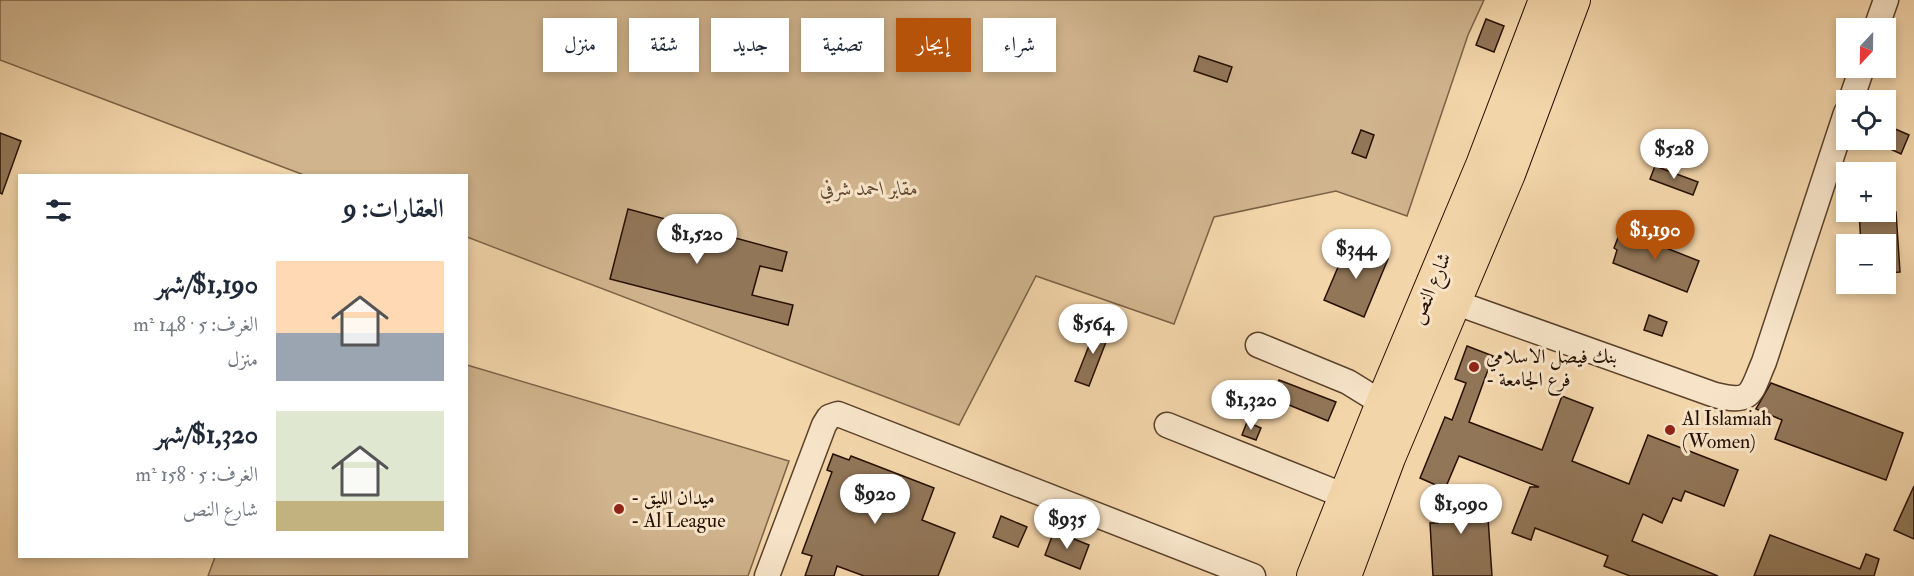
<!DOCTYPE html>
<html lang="ar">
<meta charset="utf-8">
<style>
:root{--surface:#fff;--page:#f6f6f7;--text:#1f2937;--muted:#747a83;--accent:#b45309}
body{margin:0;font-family:"IM FELL Double Pica",Amiri,serif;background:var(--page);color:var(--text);direction:rtl;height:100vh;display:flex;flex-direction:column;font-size:22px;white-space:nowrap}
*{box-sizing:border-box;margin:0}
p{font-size:20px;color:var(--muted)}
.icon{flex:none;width:33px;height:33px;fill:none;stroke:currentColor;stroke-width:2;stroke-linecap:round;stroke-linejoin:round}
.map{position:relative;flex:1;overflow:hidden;direction:ltr}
.panel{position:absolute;left:18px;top:174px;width:450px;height:384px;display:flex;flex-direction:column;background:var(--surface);border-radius:0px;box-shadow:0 3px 9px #0003;direction:rtl}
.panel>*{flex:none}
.hud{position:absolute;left:486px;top:18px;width:570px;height:54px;direction:rtl;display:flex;gap:12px}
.needle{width:39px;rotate:202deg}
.controls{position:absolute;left:1836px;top:18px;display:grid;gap:12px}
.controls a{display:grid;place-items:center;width:60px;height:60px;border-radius:0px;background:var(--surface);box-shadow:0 3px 9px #0003;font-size:30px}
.price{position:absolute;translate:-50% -51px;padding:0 14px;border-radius:21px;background:#fff;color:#222;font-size:20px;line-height:39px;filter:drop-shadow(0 2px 3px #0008)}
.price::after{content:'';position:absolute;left:50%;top:36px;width:18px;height:14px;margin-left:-9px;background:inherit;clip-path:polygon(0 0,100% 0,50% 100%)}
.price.on{background:var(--accent);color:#fff}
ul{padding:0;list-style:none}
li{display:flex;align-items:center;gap:18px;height:150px;padding:0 24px}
li span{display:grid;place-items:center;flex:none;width:168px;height:120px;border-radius:0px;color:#555}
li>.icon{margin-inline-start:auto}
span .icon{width:72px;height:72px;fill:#fffc;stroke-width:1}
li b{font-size:26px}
h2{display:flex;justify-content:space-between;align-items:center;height:72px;padding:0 24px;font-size:26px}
.chip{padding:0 21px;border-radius:0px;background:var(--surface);box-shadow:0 3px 9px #0003;font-size:21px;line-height:54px}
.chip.on{background:var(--accent);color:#fff}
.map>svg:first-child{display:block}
.green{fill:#d0b48d;stroke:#7c6246;stroke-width:1.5}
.building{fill:#917658;stroke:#271000;stroke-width:1.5}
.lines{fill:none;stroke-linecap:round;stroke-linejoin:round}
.minor-casing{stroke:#5a412a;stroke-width:27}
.major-casing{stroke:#271000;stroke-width:34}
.minor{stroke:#f7e4c8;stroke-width:24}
.major{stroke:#f3d5aa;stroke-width:32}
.poi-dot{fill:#8f2418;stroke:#f7e4c8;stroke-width:2}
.labels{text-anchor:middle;stroke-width:6;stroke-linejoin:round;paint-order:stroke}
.park-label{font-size:20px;font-style:italic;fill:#624931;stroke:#f7e4c8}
.street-label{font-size:20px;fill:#271000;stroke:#f7e4c8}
.poi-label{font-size:20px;fill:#271000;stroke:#f7e4c8;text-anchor:start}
</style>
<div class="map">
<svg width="1914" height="576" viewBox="0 0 1914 576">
<rect width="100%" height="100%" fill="#f3d5aa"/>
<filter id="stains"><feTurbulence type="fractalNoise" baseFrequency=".00333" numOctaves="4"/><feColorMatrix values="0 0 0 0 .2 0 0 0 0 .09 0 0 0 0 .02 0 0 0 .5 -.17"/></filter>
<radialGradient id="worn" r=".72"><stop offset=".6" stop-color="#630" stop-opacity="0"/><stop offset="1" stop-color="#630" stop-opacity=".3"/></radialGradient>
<!-- green -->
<g class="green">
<polygon points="0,0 1484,0 1468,35 1407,216 1336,191 1214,217 1174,324 1036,276 959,425 467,237 466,176 304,175 0,60"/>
<polygon points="467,365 789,461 748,576 208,576 215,557 466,556"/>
</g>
<!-- building -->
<g class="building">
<polygon points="1486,19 1504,26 1494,52 1476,45"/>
<polygon points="1199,56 1232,67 1227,82 1194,71"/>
<polygon points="1886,125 1909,135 1901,154 1886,147"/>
<polygon points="1361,130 1374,135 1366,158 1352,153"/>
<polygon points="0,133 21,141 2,194 0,193"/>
<polygon points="1655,166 1698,182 1693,195 1650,179"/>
<polygon points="628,209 787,252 782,271 760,266 752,295 793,305 788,325 610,279"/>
<polygon points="1859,212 1896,212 1900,272 1886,273 1886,244 1861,244"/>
<polygon points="1621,230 1699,261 1687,292 1613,263 1617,250 1614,248"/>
<polygon points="1347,246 1358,251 1360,247 1388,259 1364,317 1324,300"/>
<polygon points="1649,315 1667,322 1662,336 1644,330"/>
<polygon points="1098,323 1111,329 1089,386 1075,381"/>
<polygon points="1467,346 1493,356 1469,422 1542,450 1562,396 1593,408 1572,461 1629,484 1648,435 1738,470 1724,506 1685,491 1681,501 1673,498 1662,523 1643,514 1632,541 1718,576 1630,576 1604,566 1608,556 1535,528 1531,540 1512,533 1530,487 1539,487 1459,456 1445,489 1420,478 1445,417 1452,420 1466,383 1455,379"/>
<polygon points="1279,380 1336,402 1328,421 1272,398"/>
<polygon points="1771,383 1903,433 1886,480 1775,439 1782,420 1756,409"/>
<polygon points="1247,422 1261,428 1256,440 1242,435"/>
<polygon points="833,454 849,460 851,456 934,488 922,520 955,533 938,576 864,576 837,566 834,576 805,576 812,556 802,553 832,472 827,470"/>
<polygon points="1914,486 1914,539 1894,530"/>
<polygon points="1486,489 1492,576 1433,576 1430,523 1438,523 1436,491"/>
<polygon points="1001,516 1027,527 1018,547 993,537"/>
<polygon points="1054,531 1089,545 1080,569 1045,555"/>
<polygon points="1770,535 1860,569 1866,554 1879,559 1874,576 1754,576"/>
</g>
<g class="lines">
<defs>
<g id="minor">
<polyline points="1876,28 1886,0"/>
<polyline points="1851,100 1862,68"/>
<path d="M 1454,302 L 1715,395 C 1753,404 1750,394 1764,362 L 1846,113"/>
<polyline points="1258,345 1348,382 1382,403"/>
<polyline points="1167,425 1345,496"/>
<polyline points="767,576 824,425 829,417 838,414 1253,576"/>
</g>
<g id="major">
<polyline points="1313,576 1382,403 1482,165 1545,0"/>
<polyline points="1345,576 1389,458 1509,174 1574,0"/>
</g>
</defs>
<!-- minor casing -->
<use href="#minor" class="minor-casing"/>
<!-- major casing -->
<use href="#major" class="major-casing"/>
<!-- minor -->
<use href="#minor" class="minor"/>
<!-- major -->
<use href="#major" class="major"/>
</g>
<!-- markers -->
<g class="poi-dot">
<circle cx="1474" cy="367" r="6"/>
<circle cx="1670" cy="430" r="6"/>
<circle cx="619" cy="509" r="6"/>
</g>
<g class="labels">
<!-- park labels -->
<g class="park-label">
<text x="869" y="195">مقابر احمد شرفي</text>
</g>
<!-- street labels -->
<g class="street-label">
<text transform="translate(1430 288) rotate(-67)" y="7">شارع النص</text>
</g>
<!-- poi labels -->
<g class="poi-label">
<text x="1486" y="363">بنك فيصل الاسلامي<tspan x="1486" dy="23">- فرع الجامعة</tspan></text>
<text x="1682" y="425">Al Islamiah<tspan x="1682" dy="23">(Women)</tspan></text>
<text x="631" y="504">- ميدان الليق<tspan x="631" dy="23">- Al League</tspan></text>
</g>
</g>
<rect width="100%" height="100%" filter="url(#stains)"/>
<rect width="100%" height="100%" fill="url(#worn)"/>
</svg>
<div class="controls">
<a><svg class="needle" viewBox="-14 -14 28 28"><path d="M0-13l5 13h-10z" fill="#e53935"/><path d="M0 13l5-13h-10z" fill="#747a83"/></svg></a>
<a><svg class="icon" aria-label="locate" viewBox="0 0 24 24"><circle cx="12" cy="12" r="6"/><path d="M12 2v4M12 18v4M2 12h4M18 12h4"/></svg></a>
<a>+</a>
<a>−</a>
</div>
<b class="price" style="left:1674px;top:180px">$528</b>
<b class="price on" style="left:1655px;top:261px">$1,190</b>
<b class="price" style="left:697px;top:265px">$1,520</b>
<b class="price" style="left:1356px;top:280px">$344</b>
<b class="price" style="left:1093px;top:355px">$564</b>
<b class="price" style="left:1251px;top:431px">$1,320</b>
<b class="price" style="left:875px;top:525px">$920</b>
<b class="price" style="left:1461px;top:535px">$1,090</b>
<b class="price" style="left:1067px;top:550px">$935</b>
<div class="hud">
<a class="chip">شراء</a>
<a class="chip on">إيجار</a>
<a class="chip">تصفية</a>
<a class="chip">جديد</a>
<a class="chip">شقة</a>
<a class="chip">منزل</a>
</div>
<section class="panel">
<h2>العقارات: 9<svg class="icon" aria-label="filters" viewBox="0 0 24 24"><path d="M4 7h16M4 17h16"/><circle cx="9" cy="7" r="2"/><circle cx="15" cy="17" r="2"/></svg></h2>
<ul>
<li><span style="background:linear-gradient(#ffd9b3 60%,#9aa5b1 0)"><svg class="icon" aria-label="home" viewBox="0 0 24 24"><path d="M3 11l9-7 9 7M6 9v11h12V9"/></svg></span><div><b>$1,190/شهر</b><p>الغرف: 5 · 148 m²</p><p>منزل</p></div></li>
<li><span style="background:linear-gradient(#dfe7d0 75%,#c2b280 0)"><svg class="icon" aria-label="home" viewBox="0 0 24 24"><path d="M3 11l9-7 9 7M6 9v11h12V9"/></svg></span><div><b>$1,320/شهر</b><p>الغرف: 5 · 158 m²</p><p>شارع النص</p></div></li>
</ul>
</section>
</div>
